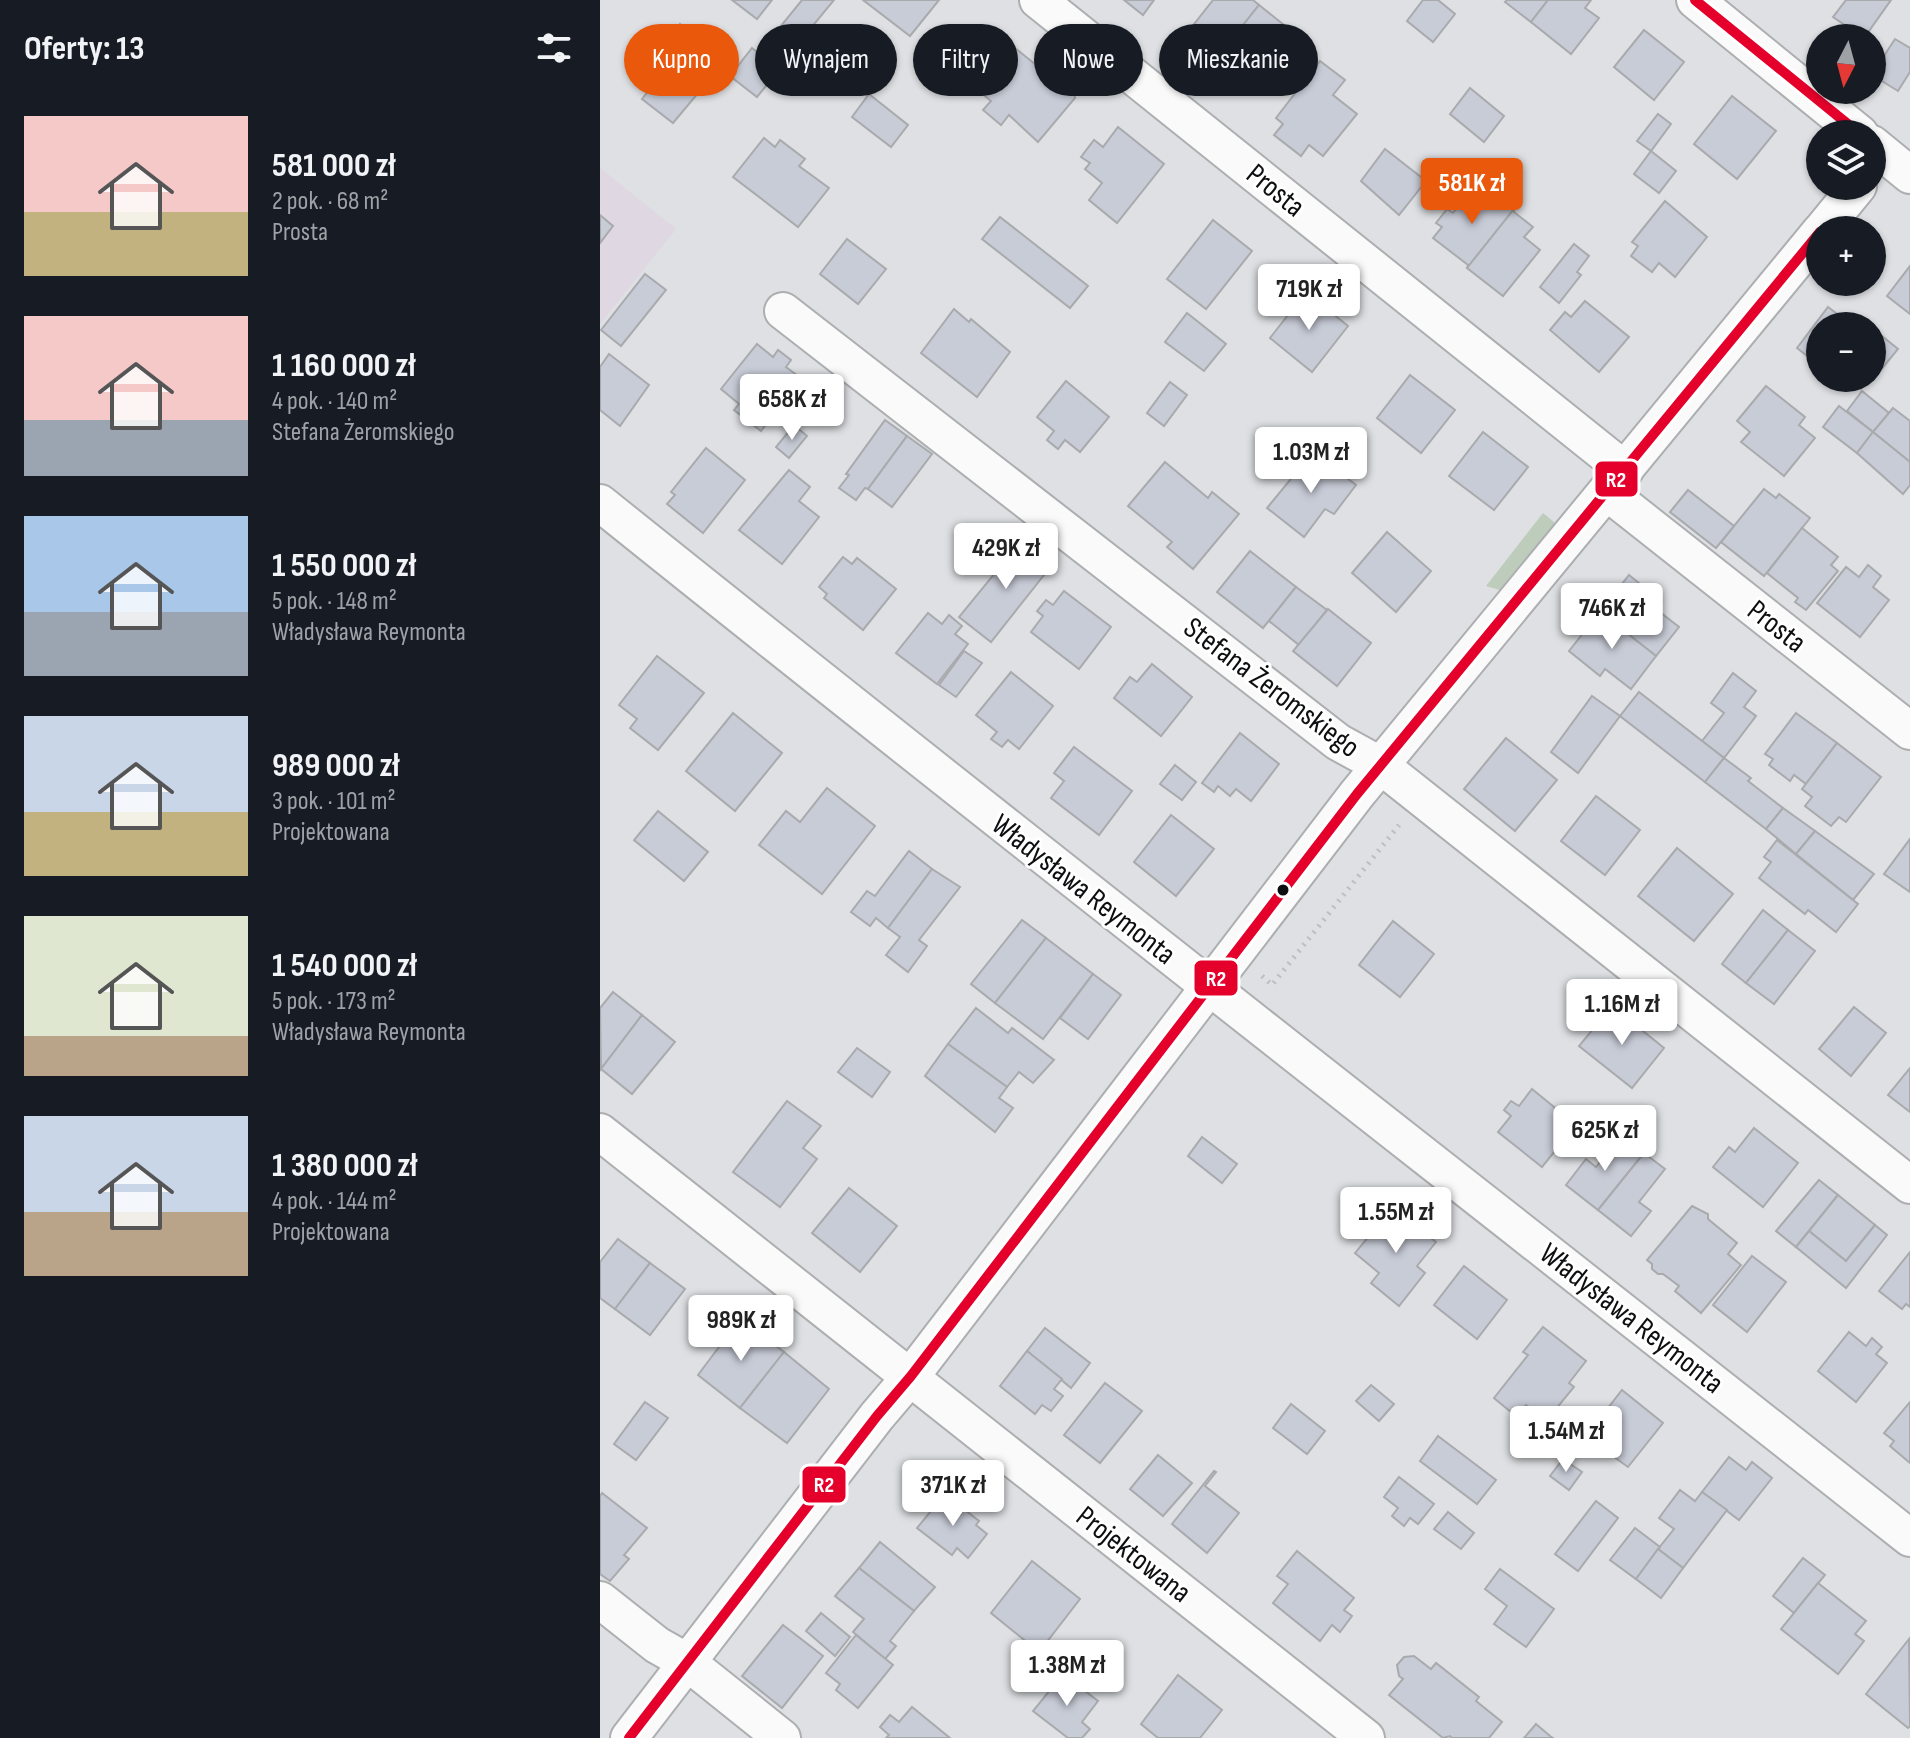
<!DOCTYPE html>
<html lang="pl">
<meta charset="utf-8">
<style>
:root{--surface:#171b24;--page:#242831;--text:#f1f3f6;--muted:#9ea1a6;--accent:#ea580c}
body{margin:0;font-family:"Sofia Sans Condensed",sans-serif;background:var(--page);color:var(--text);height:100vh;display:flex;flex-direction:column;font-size:30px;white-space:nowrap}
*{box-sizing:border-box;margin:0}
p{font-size:26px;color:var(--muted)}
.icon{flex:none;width:44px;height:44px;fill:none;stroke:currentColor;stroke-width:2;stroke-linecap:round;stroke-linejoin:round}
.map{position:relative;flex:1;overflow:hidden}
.panel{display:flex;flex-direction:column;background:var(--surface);width:600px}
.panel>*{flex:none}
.banner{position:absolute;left:24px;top:24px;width:760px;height:72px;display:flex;gap:16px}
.needle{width:52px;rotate:186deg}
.tools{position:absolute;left:1206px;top:24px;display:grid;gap:16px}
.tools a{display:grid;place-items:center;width:80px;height:80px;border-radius:50%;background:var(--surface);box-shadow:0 2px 6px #0004;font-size:40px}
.price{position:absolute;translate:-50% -68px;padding:0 18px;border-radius:8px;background:#fff;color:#222;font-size:26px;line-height:52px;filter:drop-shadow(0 2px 4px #0008)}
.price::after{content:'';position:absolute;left:50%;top:48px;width:24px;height:18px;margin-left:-12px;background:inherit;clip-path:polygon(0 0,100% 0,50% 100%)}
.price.on{background:var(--accent);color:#fff}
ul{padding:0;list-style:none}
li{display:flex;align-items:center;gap:24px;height:200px;padding:0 24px}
li span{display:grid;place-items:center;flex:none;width:224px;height:160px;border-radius:0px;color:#555}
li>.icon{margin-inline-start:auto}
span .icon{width:96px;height:96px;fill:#fffc;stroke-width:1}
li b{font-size:34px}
h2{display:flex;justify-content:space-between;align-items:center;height:96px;padding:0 24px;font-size:34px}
.tag{padding:0 28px;border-radius:36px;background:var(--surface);box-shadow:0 2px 6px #0004;font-size:28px;line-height:72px}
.tag.on{background:var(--accent);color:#fff}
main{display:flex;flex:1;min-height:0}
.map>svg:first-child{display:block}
.commercial{fill:#dfd7e1}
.green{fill:#beccbb}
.water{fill:#76a9ac}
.building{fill:#c8ccd7;stroke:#a9aaad;stroke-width:2}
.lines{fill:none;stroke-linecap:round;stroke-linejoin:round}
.minor-casing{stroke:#adaeb0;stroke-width:40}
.path{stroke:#bebebf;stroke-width:5;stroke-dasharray:2 6;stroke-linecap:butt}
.minor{stroke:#fafafb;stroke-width:36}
.bus-1-casing{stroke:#fff;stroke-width:16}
.bus-1{stroke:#e4002b;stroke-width:10}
.bus-dot{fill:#0d0e10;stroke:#fff;stroke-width:3}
.labels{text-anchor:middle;stroke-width:6;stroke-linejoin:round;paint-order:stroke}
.street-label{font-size:30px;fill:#0d0e10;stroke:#fff}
.line-badge{stroke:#fff;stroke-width:3}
.badge-label{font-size:22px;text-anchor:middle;font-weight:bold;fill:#fff}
</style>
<main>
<section class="panel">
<h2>Oferty: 13<svg class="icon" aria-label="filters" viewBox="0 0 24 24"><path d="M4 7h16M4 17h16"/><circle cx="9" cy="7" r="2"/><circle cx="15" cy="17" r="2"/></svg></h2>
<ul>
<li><span style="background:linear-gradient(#f6c9c9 60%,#c2b280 0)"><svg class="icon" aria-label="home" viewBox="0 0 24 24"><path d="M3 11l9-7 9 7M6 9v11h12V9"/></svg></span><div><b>581 000 zł</b><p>2 pok. · 68 m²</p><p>Prosta</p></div></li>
<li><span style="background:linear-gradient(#f6c9c9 65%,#9aa5b1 0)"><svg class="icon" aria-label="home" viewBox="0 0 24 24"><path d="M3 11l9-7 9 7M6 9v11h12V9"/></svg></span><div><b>1 160 000 zł</b><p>4 pok. · 140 m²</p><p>Stefana Żeromskiego</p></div></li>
<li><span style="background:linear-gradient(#a9c7e8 60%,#9aa5b1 0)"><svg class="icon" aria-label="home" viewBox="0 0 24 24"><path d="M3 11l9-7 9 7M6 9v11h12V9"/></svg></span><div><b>1 550 000 zł</b><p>5 pok. · 148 m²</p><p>Władysława Reymonta</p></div></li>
<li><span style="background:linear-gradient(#c9d6e8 60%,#c2b280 0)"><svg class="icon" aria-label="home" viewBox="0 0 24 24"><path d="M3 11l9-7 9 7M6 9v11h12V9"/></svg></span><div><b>989 000 zł</b><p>3 pok. · 101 m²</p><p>Projektowana</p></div></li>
<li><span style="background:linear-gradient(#dfe7d0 75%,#b9a48a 0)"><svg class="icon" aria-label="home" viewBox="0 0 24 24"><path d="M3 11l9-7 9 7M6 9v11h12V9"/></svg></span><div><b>1 540 000 zł</b><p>5 pok. · 173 m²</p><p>Władysława Reymonta</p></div></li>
<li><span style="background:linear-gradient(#c9d6e8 60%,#b9a48a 0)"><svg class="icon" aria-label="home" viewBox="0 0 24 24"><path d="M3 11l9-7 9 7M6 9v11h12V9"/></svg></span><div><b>1 380 000 zł</b><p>4 pok. · 144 m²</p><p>Projektowana</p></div></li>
</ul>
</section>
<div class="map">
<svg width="1310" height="1738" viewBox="0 0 1310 1738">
<rect width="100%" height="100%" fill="#dee0e3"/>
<!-- commercial -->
<polygon class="commercial" points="0,168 76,229 0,324"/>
<!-- green -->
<polygon class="green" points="943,513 954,522 955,527 903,591 886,586"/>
<!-- water -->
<polygon class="water" points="235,35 276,68 275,73 258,94 250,94 213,65 212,60 230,36"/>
<!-- building -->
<g class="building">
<polygon points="132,0 172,0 157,19"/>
<polygon points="202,0 234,0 182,63 163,48"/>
<polygon points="263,0 339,0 310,36"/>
<polygon points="524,0 554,0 543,15"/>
<polygon points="613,0 653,0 659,5 613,63 584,37"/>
<polygon points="823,0 838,0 855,14 833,42 807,21"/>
<polygon points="907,0 948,0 931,22 905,2"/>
<polygon points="948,0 991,0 985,8 999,18 971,54 931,22"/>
<polygon points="1246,0 1291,0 1264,38 1233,17"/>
<polygon points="659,5 689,29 642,89 638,90 630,83 633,76 629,72 627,74 613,63"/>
<polygon points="80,24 125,61 73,123 42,99 49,90 36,80"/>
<polygon points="1044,30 1084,62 1054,100 1014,67"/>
<polygon points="1295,39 1310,48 1310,72 1298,91 1272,75 1280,63 1273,58 1277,52 1284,56"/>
<polygon points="152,48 179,70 157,97 130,76"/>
<polygon points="415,48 462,86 468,85 474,91 475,98 438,142 409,115 401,125 383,110 391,101 380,92"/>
<polygon points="720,61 745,80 733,95 757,114 723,156 709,145 701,156 674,135 683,124 676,118"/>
<polygon points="870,88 904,116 884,142 850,114"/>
<polygon points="269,94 308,125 291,147 252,117"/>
<polygon points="1132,96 1176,131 1137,179 1094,144"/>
<polygon points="1058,114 1071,124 1051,151 1037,141"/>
<polygon points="518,127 564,164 517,223 489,200 502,183 485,169 490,163 481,157 494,140 503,147"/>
<polygon points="164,138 175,147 180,140 205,159 199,166 229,188 198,227 133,177"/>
<polygon points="785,149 826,181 799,215 761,181"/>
<polygon points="1051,151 1076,171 1059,193 1034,174"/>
<polygon points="870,192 886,205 895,194 914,209 867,268 868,265 833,238 842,227 836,223 847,209 853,213"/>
<polygon points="1065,201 1107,237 1075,277 1059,263 1052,272 1031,256 1038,246 1032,242"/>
<polygon points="914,209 914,212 933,227 924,237 940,250 903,296 867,268"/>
<polygon points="0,215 13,226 0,243"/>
<polygon points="400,217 488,286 470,308 382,239"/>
<polygon points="613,220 652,251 606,309 567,279"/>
<polygon points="247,239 286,269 258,304 220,274"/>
<polygon points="974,244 989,256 977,272 981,275 959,303 940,287"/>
<polygon points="1310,266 1310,314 1287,296"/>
<polygon points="45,274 66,290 21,346 1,330"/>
<polygon points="706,292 748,326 712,372 670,338"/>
<polygon points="985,301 1029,337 999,372 950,330 965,312 971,317"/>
<polygon points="1228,307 1253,326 1220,326 1220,366 1197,348"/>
<polygon points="354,309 369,322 371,319 410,352 377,397 321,353"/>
<polygon points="587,313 626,344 604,371 565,342"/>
<polygon points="1272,328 1298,349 1280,371 1272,365"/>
<polygon points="157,344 173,357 178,350 191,360 186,367 202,379 161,431 134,410 139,404 121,389"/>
<polygon points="9,354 49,385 20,426 0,410 0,367"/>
<polygon points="810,375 855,410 821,453 777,418"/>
<polygon points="466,381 509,417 480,452 465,440 458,449 447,440 454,431 437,417"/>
<polygon points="570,382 587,395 564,426 547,413"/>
<polygon points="1166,386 1205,417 1199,425 1215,438 1184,476 1141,442 1150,432 1137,421"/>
<polygon points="1262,391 1289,413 1273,432 1247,411"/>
<polygon points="1239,406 1273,432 1257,453 1223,427"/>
<polygon points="1293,408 1310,421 1310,462 1273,432"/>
<polygon points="285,420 307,436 268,489 265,488 256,500 239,488 249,475 246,474"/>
<polygon points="194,425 207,436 189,458 176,447"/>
<polygon points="883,432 928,467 894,510 849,476"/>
<polygon points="1273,432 1310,462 1310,485 1303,494 1257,453"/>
<polygon points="307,436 332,454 292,507 268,489"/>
<polygon points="106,448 145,480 103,533 67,504 75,495 71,492"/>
<polygon points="713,452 756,485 734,514 725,509 704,537 667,508"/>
<polygon points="565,462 608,498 612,492 639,514 593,569 567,547 572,542 528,506"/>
<polygon points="189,470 210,487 199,501 219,517 182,564 139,530"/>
<polygon points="1164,489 1176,498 1179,494 1210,518 1164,576 1121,542"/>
<polygon points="1088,490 1134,526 1116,548 1070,512"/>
<polygon points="1202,528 1238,557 1231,565 1238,571 1206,610 1195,602 1198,598 1167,573"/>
<polygon points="787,532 831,571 796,612 752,573"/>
<polygon points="422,540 452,565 391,642 359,617"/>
<polygon points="650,551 696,587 663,628 617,592"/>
<polygon points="243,557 252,564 257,558 296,589 263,630 224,598 227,594 219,587"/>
<polygon points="1268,565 1281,576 1273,587 1289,600 1260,637 1217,603 1246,567 1259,577"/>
<polygon points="1029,575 1062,602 1056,609 1079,627 1056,656 1000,612"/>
<polygon points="696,587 727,610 699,645 669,621"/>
<polygon points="464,591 511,627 479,669 431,632 443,616 437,611 446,600 453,605"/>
<polygon points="728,609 771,643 737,686 693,651"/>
<polygon points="1000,612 1056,656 1031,689 1005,669 1000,676 969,651"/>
<polygon points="328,613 342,624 349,615 362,626 355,634 368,644 337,684 296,653"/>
<polygon points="364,651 382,663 356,697 339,685"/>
<polygon points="57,656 104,693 58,750 30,728 37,719 19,705"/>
<polygon points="552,664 592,697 561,736 514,698 530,677 537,682"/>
<polygon points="411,672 453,706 419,749 408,740 402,747 391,739 397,732 376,715"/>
<polygon points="1133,673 1156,691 1144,707 1156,716 1124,758 1102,741 1124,713 1111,703"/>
<polygon points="1039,692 1124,758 1105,782 1020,716"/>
<polygon points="992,696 1020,716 978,773 951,752"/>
<polygon points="133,713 182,753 135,811 86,771"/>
<polygon points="1196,713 1237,743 1206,784 1194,775 1190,781 1169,765 1173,759 1165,754"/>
<polygon points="640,733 679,764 651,801 636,789 630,796 618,786 614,792 602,783"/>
<polygon points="906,738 957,780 915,831 864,789"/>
<polygon points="1237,743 1281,777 1246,822 1239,817 1231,826 1205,806 1212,797 1202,789"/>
<polygon points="474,747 532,791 499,835 451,798 464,781 454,773"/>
<polygon points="1124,758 1151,778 1148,781 1183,808 1166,829 1105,782"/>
<polygon points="575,765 596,782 582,800 560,784"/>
<polygon points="227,788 275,826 222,894 159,845 186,811 200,822"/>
<polygon points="996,796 1040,830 1005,875 961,841"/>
<polygon points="1183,808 1215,831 1196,854 1166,829"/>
<polygon points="58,811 108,852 84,881 34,840"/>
<polygon points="571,815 614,849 576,896 534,862"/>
<polygon points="1215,831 1274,874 1253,900 1196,854"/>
<polygon points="1310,839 1310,892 1284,874"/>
<polygon points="1177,840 1258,904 1236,932 1208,910 1205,914 1159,878 1171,862 1164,857"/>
<polygon points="1077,848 1133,894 1094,941 1038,896"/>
<polygon points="309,851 332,869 288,928 276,918 270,926 251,912 267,891 275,896"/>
<polygon points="332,869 360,887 319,940 327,946 308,972 286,955 300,937 288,928"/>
<polygon points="1163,910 1188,930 1146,983 1122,964"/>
<polygon points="422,920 446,938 395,1003 371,984"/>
<polygon points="793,921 834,954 800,997 759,965"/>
<polygon points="1188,930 1215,951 1174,1004 1146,983"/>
<polygon points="446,938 493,974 443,1039 395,1003"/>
<polygon points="493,974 521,995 488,1039 460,1018"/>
<polygon points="13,992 42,1015 1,1069 0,1008"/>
<polygon points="1012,1006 1064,1048 1032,1088 979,1046"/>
<polygon points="1254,1007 1286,1033 1251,1076 1219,1049"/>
<polygon points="376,1008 408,1033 412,1028 454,1060 433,1083 419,1072 407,1087 348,1044"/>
<polygon points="42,1015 75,1042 32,1094 1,1069"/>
<polygon points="348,1044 407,1087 399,1098 413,1108 395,1132 325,1076"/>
<polygon points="257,1048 290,1072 272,1097 238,1072"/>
<polygon points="1310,1068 1310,1112 1288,1095"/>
<polygon points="932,1089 976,1125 942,1167 898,1132 911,1116 904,1110 911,1101 919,1106"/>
<polygon points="187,1101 221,1126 203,1148 217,1159 180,1207 133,1172"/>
<polygon points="1154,1128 1198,1163 1163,1207 1113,1167 1129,1147 1135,1152"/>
<polygon points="1021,1135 1044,1153 998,1210 966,1185 986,1159 996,1167"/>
<polygon points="602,1137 637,1164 622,1183 588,1156"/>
<polygon points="1044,1153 1065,1169 1039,1202 1051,1211 1031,1236 998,1210"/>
<polygon points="1219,1180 1238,1195 1196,1247 1176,1231"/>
<polygon points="249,1188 297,1226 260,1272 212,1233"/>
<polygon points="1238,1195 1275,1225 1246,1261 1209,1231"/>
<polygon points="1092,1206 1108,1214 1108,1219 1137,1243 1128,1254 1141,1265 1101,1313 1075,1291 1079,1286 1063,1274 1058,1274 1052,1269 1052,1264 1047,1260"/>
<polygon points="792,1208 836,1242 817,1266 825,1273 799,1306 771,1283 779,1273 755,1253"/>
<polygon points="1275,1225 1287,1235 1246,1288 1196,1247 1209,1231 1246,1261"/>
<polygon points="18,1239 50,1263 15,1309 0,1298 0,1262"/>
<polygon points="1310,1252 1310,1307 1306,1304 1302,1309 1279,1291"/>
<polygon points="1152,1256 1186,1282 1147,1332 1113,1305"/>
<polygon points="50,1263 85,1289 50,1335 15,1309"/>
<polygon points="864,1266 907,1300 877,1339 834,1305"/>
<polygon points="140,1319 184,1352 140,1408 98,1375"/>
<polygon points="943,1327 986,1361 969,1383 974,1387 946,1421 926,1405 917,1417 894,1398 928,1355 923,1352"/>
<polygon points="445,1328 490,1363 471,1388 427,1351"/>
<polygon points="1249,1332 1266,1346 1272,1338 1282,1347 1276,1354 1287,1363 1256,1402 1218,1371"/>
<polygon points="427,1351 462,1379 454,1389 463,1396 451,1411 442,1405 435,1414 400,1386"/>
<polygon points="184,1352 229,1389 187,1443 140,1408"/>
<polygon points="505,1383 542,1411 500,1463 464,1435"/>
<polygon points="771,1385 794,1404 779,1421 756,1401"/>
<polygon points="1022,1390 1063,1423 1028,1467 1007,1452 1003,1457 996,1452 1001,1446 987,1435"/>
<polygon points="45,1402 68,1418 36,1460 14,1444"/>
<polygon points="1310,1402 1310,1463 1290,1446 1294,1441 1284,1433"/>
<polygon points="691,1404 725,1431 707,1454 673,1428"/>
<polygon points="838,1436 896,1480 877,1504 820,1461"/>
<polygon points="558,1455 592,1483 563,1516 530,1489"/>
<polygon points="1129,1457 1146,1470 1152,1462 1172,1478 1139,1520 1102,1492"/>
<polygon points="963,1459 982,1472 969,1490 950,1476"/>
<polygon points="614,1471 616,1472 605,1486 639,1513 607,1553 572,1524"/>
<polygon points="799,1477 834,1504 818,1524 810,1518 804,1526 792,1516 798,1508 784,1497"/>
<polygon points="1080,1490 1095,1501 1102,1492 1127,1510 1083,1568 1058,1549 1074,1529 1059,1518"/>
<polygon points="2,1493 47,1528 24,1555 29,1559 10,1581 0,1574 0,1496"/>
<polygon points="345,1494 379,1521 376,1525 387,1534 368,1558 357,1548 352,1555 317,1528"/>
<polygon points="996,1501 1018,1518 978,1571 955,1554"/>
<polygon points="848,1512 874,1533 861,1549 834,1529"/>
<polygon points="1035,1528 1060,1547 1036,1579 1010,1560"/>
<polygon points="280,1542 335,1587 314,1611 259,1568"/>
<polygon points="1058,1549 1083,1568 1061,1598 1036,1579"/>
<polygon points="697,1551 754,1598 744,1610 752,1616 740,1632 732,1625 720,1641 673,1603 688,1584 677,1576"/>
<polygon points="1203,1558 1225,1575 1194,1613 1173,1596"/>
<polygon points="432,1561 480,1599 439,1652 391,1613"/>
<polygon points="259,1568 314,1611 290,1641 296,1646 285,1659 253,1632 264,1619 235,1596"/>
<polygon points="900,1569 954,1609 926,1647 894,1624 907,1606 885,1589"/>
<polygon points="1218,1583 1266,1621 1255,1634 1264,1641 1238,1674 1181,1629"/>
<polygon points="221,1613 250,1637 235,1656 206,1631"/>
<polygon points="183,1625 223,1656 182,1708 142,1676"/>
<polygon points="256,1635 293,1665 258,1708 236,1690 240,1684 226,1673"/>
<polygon points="1309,1639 1310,1726 1308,1728 1266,1694"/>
<polygon points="814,1656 831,1669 836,1663 879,1697 876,1701 902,1722 889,1738 852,1738 850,1736 843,1738 789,1695 803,1679 799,1676 797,1665 804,1657"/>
<polygon points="463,1674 498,1701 482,1722 490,1729 482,1738 468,1738 433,1711"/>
<polygon points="578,1675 622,1710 600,1738 558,1738 541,1724"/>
<polygon points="312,1707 350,1738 286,1738 289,1735 280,1727 290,1715 299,1722"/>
<polygon points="936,1724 950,1736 953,1738 924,1738"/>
</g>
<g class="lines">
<defs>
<g id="minor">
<polyline points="438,0 1025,470"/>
<polyline points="1095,0 1260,134"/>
<polyline points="1272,144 1310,175"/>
<polyline points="1222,230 1258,186"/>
<polyline points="183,311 738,742 780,765 1310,1185"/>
<polyline points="1007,492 1310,731"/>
<path d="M 0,503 C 434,852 874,1193 1310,1538"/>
<polyline points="0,1132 766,1738"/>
<polyline points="0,1600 57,1645 87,1662 182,1738"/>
<polyline points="29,1738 277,1416 311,1376 757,794 1220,232"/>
</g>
</defs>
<!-- minor casing -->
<use href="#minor" class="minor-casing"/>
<!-- path -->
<polyline class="path" points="662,976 672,985 799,825"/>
<!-- minor -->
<use href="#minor" class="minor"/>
<defs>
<g id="bus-1">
<polyline points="1095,0 1260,134"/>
<polyline points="29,1738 277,1416 311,1376 757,794 1220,232"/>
</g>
</defs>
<!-- bus-1 casing -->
<use href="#bus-1" class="bus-1-casing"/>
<!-- bus-1 -->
<use href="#bus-1" class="bus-1"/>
</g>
<!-- markers -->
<circle class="bus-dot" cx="683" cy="890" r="7"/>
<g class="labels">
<!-- street labels -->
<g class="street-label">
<text transform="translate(676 190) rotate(39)" y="10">Prosta</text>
<text transform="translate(1177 626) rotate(38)" y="10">Prosta</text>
<text transform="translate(672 687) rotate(37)" y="10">Stefana Żeromskiego</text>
<text transform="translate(484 889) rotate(38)" y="10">Władysława Reymonta</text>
<text transform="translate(1032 1318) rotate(38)" y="10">Władysława Reymonta</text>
<text transform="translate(534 1554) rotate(38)" y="10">Projektowana</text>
</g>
</g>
<g class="line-badge">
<rect x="994" y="460" width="45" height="38" rx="8" fill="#e4002b"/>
<rect x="593" y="959" width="46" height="38" rx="8" fill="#e4002b"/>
<rect x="201" y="1465" width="46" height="39" rx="8" fill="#e4002b"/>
</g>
<g class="badge-label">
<text x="1016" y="487">R2</text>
<text x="616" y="986">R2</text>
<text x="224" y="1492">R2</text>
</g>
</svg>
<div class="tools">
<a><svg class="needle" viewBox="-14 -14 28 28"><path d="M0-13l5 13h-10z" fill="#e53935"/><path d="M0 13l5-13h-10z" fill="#9ea1a6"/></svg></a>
<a><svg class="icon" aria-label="layers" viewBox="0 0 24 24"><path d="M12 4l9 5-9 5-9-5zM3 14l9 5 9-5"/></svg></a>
<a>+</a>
<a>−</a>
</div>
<b class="price on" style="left:872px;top:226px">581K zł</b>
<b class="price" style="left:709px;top:332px">719K zł</b>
<b class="price" style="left:192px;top:442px">658K zł</b>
<b class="price" style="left:711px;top:495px">1.03M zł</b>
<b class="price" style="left:406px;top:591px">429K zł</b>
<b class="price" style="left:1012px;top:651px">746K zł</b>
<b class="price" style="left:1022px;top:1047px">1.16M zł</b>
<b class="price" style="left:1005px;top:1173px">625K zł</b>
<b class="price" style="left:796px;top:1255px">1.55M zł</b>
<b class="price" style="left:141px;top:1363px">989K zł</b>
<b class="price" style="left:966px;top:1474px">1.54M zł</b>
<b class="price" style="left:353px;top:1528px">371K zł</b>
<b class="price" style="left:467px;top:1708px">1.38M zł</b>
<div class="banner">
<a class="tag on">Kupno</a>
<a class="tag">Wynajem</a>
<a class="tag">Filtry</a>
<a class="tag">Nowe</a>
<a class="tag">Mieszkanie</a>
</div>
</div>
</main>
